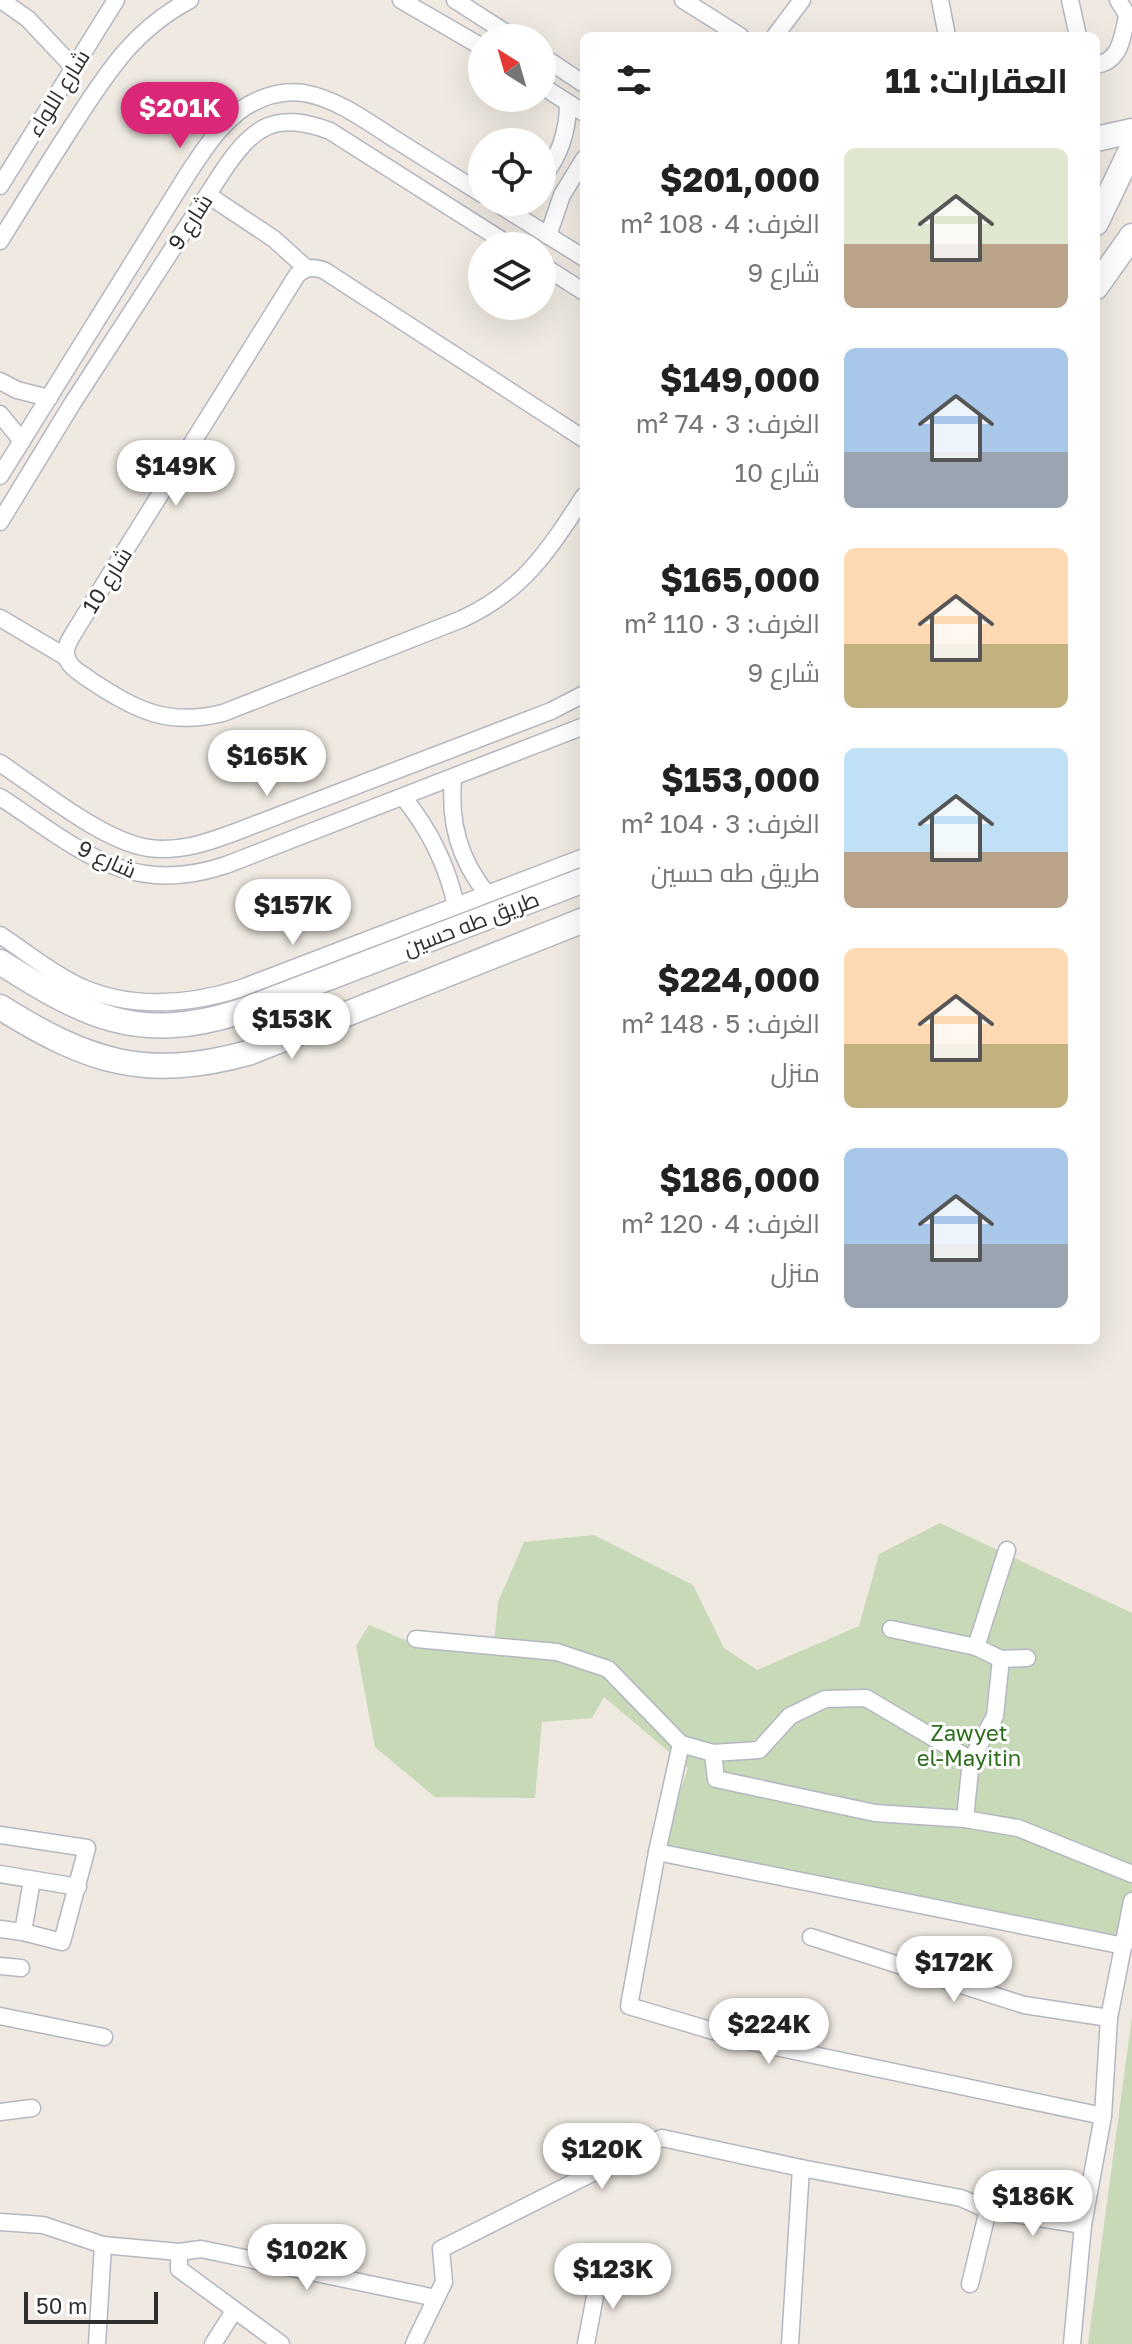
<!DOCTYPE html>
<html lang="ar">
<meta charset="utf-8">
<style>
:root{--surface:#fff;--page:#f2f2f2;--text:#222;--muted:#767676;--accent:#db2777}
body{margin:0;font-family:"Golos Text",Cairo,sans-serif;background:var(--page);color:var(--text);direction:rtl;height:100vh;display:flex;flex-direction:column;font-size:30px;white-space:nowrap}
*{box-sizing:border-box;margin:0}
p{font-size:26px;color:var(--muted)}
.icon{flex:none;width:44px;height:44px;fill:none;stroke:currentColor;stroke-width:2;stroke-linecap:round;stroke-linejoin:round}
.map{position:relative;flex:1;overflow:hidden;direction:ltr}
.side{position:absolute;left:580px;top:32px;width:520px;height:1312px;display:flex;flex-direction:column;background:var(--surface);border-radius:12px;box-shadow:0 8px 32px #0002;direction:rtl}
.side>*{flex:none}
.needle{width:52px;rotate:323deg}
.buttons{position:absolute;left:468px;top:24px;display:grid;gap:16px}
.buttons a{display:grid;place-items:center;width:88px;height:88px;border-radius:50%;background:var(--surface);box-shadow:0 8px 32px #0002;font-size:40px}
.scale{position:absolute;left:24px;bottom:20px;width:134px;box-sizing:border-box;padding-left:8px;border:4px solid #2e2e2e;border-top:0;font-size:22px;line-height:28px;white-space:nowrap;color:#2e2e2e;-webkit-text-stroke:6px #fff;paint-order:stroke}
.price{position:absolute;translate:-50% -68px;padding:0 18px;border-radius:28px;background:#fff;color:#222;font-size:26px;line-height:52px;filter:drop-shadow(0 2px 4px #0008)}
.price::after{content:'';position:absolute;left:50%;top:48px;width:24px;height:18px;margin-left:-12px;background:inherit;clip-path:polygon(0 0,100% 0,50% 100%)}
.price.active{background:var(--accent);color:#fff}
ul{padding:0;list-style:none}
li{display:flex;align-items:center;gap:24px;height:200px;padding:0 32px}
li span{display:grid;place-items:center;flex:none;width:224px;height:160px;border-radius:12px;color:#555}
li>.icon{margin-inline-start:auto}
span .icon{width:96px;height:96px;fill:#fffc;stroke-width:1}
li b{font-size:34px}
h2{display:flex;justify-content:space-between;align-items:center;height:96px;padding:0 32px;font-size:34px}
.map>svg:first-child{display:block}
.cemetery{fill:#c8d9b8}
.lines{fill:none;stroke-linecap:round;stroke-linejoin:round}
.street-casing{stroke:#b4b7c1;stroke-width:19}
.secondary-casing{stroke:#b4b7c1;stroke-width:27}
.street{stroke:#fff;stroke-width:16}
.secondary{stroke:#fff;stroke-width:24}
.labels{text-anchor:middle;stroke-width:6;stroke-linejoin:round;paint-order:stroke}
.street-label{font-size:22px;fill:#2e2e2e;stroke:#fff}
.park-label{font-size:22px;fill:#2c6e1b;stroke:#fff}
</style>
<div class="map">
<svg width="1132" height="2344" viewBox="0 0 1132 2344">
<rect width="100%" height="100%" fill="#efe9e1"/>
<!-- cemetery -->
<g class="cemetery">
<polygon points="940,1523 1132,1613 1132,1942 660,1850 688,1768 604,1697 592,1718 542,1722 535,1798 435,1797 375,1747 356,1646 369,1625 410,1642 494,1644 498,1602 524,1542 594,1535 693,1585 724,1648 757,1670 859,1626 879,1554"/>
<polygon points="1132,2016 1132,2344 1088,2344"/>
</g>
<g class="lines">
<defs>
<g id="street">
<polyline points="1,0 28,19 74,68"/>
<polyline points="401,0 482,47"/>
<polyline points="455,0 514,38"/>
<polyline points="683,0 740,36"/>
<polyline points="940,0 947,36"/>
<polyline points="1070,0 1078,36"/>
<polyline points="1118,0 1132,23"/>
<polyline points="775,36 802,0"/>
<polyline points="542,56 584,84"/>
<path d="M 1096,65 C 1121,61 1122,37 1127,17"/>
<polyline points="542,86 584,113"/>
<path d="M 542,178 C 560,156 568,131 568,103"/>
<polyline points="0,186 116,0"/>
<polyline points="208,195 274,239 306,268"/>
<polyline points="495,202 584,258"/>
<polyline points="548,236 562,195 584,159"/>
<path d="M 0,241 C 24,202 48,164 73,125 C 107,73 133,30 190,0"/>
<polyline points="542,265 584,292"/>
<polyline points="0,381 17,390 49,398"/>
<polyline points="0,414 22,441"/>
<path d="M 584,439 L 325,271 C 314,266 306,267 297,275 L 78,626 C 73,635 65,644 66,654 C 67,667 81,673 90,680 C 136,710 167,727 223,713 L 462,619 C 523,591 549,550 584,496"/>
<path d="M 0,476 L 189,172 C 205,148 221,123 245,107 C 263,96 284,90 304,93 C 337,99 365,120 393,138 C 422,156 452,175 482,194"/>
<path d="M 0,522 L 72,404 L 223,171 C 254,125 276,111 330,131 L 511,246"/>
<polyline points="0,618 66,657"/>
<path d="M 0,763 C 39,789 104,842 149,848 C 179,852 206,843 233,833 L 551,711 L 584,694"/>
<path d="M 453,778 C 449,822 459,859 487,894"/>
<path d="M 0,797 C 78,848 128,898 226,865 L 584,726"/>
<path d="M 403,797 C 430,830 447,864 456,906"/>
<path d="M 0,935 C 26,952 51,973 79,986 C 130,1009 187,1005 239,989 L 584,857"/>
<polyline points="891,1629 976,1647 1001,1659 1027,1658"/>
<polyline points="416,1639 557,1652 608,1669 681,1744 713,1753 759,1750 790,1716 825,1699 866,1698 971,1760"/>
<polyline points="976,1647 1007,1550"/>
<polyline points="681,1744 657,1852 629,2006 747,2041 1103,2116"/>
<polyline points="713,1753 716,1779 875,1813 965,1819 1018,1828 1132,1874"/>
<polyline points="965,1819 971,1760 995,1716 1001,1659"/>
<polyline points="0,1835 87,1848 62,1942 23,1932 0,1929"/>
<polyline points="657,1852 1124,1946"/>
<polyline points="0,1874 78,1887"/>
<polyline points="23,1932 32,1880"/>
<polyline points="811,1937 1024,2005 1109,2018"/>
<polyline points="0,1966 21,1968"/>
<polyline points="0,2016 104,2037"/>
<polyline points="0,2112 32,2108"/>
<polyline points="0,2222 43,2225 103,2245 179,2252 201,2249 436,2298"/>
<polyline points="179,2252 179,2269 281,2344"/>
<polyline points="970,2284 988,2210"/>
<polyline points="97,2344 103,2245"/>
<polyline points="213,2344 234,2311"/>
<polyline points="414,2344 444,2282 441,2249 662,2138 801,2168 961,2198 988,2210 1083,2225"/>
<polyline points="586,2344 600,2270"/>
<polyline points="790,2344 801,2168"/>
<polyline points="1072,2344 1083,2225 1103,2116 1109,2018 1132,1901"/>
</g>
<g id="secondary">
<polyline points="1096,139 1132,131"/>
<polyline points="1096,223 1132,148"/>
<polyline points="1096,287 1132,236"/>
<path d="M 0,962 C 85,1016 137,1044 239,1012 L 584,880"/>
<path d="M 0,1007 C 88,1062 145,1081 248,1053 L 584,920"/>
</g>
</defs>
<!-- street casing -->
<use href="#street" class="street-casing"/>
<!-- secondary casing -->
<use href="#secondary" class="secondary-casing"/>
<!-- street -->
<use href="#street" class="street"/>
<!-- secondary -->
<use href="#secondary" class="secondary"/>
</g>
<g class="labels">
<!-- street labels -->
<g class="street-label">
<text transform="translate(58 93) rotate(-58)" y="8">شارع اللواء</text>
<text transform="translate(190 222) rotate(-57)" y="8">شارع 9</text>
<text transform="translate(107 580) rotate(-58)" y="8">شارع 10</text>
<text transform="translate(107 859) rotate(24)" y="8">شارع 9</text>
<text transform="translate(471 923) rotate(-21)" y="8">طريق طه حسين</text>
</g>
<!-- park labels -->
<g class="park-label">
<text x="969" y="1741">Zawyet<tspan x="969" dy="25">el-Mayitin</tspan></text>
</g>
</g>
</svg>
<div class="buttons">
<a><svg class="needle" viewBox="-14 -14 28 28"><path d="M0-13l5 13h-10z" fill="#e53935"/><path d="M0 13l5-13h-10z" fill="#767676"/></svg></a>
<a><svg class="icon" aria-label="locate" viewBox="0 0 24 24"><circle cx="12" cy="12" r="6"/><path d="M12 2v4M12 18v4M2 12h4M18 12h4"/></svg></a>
<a><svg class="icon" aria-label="layers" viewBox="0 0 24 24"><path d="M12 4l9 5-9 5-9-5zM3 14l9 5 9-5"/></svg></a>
</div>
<div class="scale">50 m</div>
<b class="price active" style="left:180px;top:150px">$201K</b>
<b class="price" style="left:176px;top:508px">$149K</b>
<b class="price" style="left:267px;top:798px">$165K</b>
<b class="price" style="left:293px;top:947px">$157K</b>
<b class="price" style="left:292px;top:1061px">$153K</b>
<b class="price" style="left:954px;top:2004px">$172K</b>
<b class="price" style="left:769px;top:2066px">$224K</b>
<b class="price" style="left:602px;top:2191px">$120K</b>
<b class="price" style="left:1033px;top:2238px">$186K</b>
<b class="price" style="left:307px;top:2292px">$102K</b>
<b class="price" style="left:613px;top:2311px">$123K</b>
<section class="side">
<h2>العقارات: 11<svg class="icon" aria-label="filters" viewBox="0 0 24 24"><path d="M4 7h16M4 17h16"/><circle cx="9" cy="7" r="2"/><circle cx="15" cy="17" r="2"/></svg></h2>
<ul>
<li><span style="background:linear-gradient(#dfe7d0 60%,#b9a48a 0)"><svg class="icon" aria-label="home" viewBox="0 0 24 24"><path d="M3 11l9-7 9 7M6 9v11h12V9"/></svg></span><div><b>$201,000</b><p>الغرف: 4 · 108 m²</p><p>شارع 9</p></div></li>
<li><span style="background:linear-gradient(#a9c7e8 65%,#9aa5b1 0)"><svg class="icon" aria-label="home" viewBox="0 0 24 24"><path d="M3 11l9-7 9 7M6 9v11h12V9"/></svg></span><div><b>$149,000</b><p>الغرف: 3 · 74 m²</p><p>شارع 10</p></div></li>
<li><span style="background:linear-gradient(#ffd9b3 60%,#c2b280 0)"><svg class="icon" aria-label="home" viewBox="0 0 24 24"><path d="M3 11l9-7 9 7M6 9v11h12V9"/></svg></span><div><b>$165,000</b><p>الغرف: 3 · 110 m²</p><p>شارع 9</p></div></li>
<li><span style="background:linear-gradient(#bfe0f5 65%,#b9a48a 0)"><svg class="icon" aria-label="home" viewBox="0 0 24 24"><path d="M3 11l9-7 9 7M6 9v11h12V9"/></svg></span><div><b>$153,000</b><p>الغرف: 3 · 104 m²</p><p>طريق طه حسين</p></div></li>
<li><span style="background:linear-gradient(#ffd9b3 60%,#c2b280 0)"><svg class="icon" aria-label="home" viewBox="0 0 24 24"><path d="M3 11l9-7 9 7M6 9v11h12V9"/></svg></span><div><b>$224,000</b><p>الغرف: 5 · 148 m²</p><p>منزل</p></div></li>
<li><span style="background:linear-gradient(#a9c7e8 60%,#9aa5b1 0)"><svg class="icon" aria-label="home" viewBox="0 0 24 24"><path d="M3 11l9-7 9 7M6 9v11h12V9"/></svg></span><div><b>$186,000</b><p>الغرف: 4 · 120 m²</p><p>منزل</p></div></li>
</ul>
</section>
</div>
